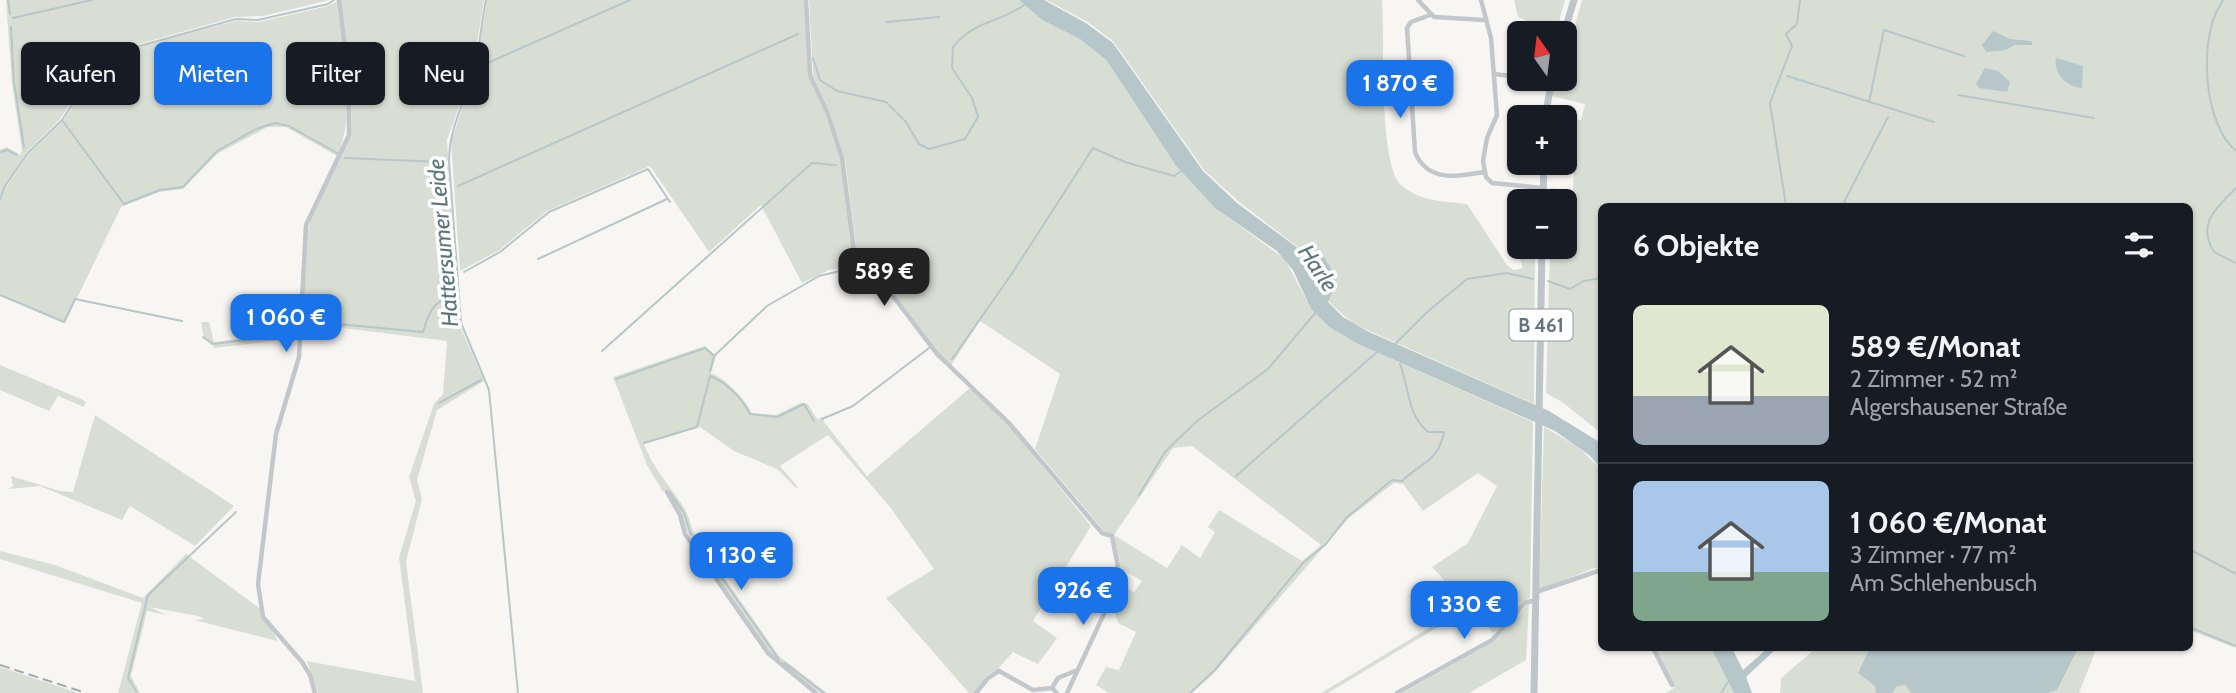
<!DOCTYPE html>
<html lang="de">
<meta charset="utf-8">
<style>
:root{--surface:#171b24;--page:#20242c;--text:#f1f3f6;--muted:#9ea1a6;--line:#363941;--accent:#1a73e8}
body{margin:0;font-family:Cabin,sans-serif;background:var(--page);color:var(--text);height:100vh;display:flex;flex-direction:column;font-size:26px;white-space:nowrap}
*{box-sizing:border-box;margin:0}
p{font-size:23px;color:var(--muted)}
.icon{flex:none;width:38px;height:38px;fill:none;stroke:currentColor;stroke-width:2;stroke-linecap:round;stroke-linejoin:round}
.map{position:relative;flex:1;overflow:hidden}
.sheet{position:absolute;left:1598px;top:203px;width:595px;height:448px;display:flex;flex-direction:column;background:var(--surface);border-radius:10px;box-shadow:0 2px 5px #0004}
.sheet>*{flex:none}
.guide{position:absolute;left:21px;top:42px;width:665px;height:63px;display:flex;gap:14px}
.needle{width:46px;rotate:346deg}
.controls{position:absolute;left:1507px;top:21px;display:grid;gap:14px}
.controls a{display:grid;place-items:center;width:70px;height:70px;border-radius:10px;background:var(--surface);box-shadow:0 2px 5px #0004;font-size:35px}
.price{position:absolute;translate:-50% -60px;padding:0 16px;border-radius:14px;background:var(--accent);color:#fff;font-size:23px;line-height:46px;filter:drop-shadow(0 2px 4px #0008)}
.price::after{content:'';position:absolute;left:50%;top:42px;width:21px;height:16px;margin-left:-10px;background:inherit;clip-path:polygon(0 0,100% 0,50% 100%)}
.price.on{background:#222;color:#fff}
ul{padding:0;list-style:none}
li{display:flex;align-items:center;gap:21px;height:175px;padding:0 35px}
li+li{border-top:2px solid var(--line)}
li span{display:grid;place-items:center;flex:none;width:196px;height:140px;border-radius:10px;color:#555}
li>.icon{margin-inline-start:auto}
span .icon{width:84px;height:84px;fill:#fffc;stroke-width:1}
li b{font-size:30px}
h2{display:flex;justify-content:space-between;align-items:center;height:84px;padding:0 35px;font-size:30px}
.pill{padding:0 24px;border-radius:10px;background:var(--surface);box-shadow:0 2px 5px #0004;font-size:24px;line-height:63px}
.pill.on{background:var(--accent);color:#fff}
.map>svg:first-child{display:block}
.green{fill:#d9ded4;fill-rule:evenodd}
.water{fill:#b7c6c9}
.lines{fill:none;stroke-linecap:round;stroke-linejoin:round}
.stream{stroke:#b7c6c9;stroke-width:2}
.minor{stroke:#c1c7ca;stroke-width:4.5}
.primary{stroke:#bcc5c9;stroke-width:7}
.rail{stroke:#a2aaaf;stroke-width:2;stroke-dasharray:10 5;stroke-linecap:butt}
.labels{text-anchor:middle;stroke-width:7;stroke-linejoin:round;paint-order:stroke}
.shield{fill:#fff;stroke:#909ea6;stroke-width:2}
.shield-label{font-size:19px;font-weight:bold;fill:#607580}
.water-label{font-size:23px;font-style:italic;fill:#5a767b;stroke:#fff}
</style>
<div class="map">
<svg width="2236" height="693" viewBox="0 0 2236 693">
<rect width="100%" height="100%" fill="#f7f6f3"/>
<!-- green -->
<g class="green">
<polygon points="6,0 330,0 263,16 235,17 132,46 91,73 60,119 28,151 0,196 0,150 7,147 20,155 22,151 12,84"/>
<polygon points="340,0 484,0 473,69 447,140 459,324 484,381 437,410 417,480 422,499 406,562 423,693 318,693 307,661 415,681 399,557 416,501 409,477 434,404 443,394 447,341 303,323 307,237 311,215 351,136 352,80"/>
<polygon points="487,0 804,0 808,75 826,115 840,158 857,265 829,270 802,283 761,205 709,252 650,166 547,211 498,251 460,271 451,141 476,67"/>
<path d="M 809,0 L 1019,0 L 1042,20 L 1080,39 L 1107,61 L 1176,166 L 1216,209 L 1285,259 L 1311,309 L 1329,327 L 1358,344 L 1533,422 L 1530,597 L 1503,627 L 1493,633 L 1471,607 L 1328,693 L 1321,693 L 1467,605 L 1432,567 L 1468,543 L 1497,486 L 1478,473 L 1423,511 L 1403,484 L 1394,483 L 1349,518 L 1215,672 L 1192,693 L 1109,693 L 1096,685 L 1106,667 L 1119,670 L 1136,632 L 1118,623 L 1112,601 L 1120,585 L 1134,592 L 1142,581 L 1121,569 L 1114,535 L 1104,531 L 1035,449 L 1060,374 L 980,321 L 950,367 L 914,325 L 879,274 L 862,262 L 857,252 L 845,160 L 831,115 L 813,75 ZM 1192,446 L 1321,545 L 1302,561 L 1219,510 L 1208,527 L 1215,532 L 1200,558 L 1182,545 L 1167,568 L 1114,535 L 1173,448 Z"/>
<path d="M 1046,0 L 1382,0 C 1385,37 1378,163 1401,185 C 1420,202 1444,201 1467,204 L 1507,265 L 1514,270 L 1523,268 L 1508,225 L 1519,222 L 1519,247 L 1535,247 L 1534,404 L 1356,325 C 1341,314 1326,301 1316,284 C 1310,272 1308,259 1299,248 L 1238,201 L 1204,170 L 1113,41 L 1086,21 Z"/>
<polygon points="1514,0 1565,0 1556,33 1524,33 1525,20 1518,17"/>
<polygon points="1582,0 2236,0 2236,648 2189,630 2189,206 1601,206 1601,433 1562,402 1546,393 1550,247 1564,247 1564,201 1551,201 1551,188 1573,191 1574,169 1547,167 1547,163 1564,163 1565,119 1581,120 1585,104 1551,96 1558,79 1564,79 1565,59"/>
<path d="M 337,1 C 343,51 358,109 337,156 L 286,127 L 268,127 L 217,154 L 183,189 L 159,192 L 121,207 L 65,323 L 0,296 L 0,203 L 6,187 L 29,154 L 64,120 L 93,76 L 133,49 L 150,42 L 236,21 L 259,22 L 328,6 Z"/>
<polygon points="201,322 209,322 214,342 297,331 297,338 215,348 204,339"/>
<path d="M 705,346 L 716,356 L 711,373 C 727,380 744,398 752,413 L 776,415 L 800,403 L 808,404 L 817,419 L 823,417 L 824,422 L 867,476 L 970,388 L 1008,424 L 1091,526 L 1033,621 L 1057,638 L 1038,664 L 1013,652 L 998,669 L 986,676 L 974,693 L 969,693 L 886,598 L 934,569 L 890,507 L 828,435 L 780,466 L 798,487 L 796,488 L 777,469 L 734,451 L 700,427 L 644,444 C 653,469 671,487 685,509 C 690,518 691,530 697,539 L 779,656 L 827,693 L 820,693 L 769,652 L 686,530 L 667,490 L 663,492 L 647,465 L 613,377 Z"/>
<polygon points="0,365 81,399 86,402 84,407 58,396 49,411 0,390"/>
<polygon points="95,415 234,506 195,546 130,506 122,520 40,486 8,489 13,486 11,476 60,491 73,492"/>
<polygon points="1544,427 1578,447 1601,469 1601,569 1594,568 1539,590"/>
<polygon points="0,551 55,565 143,598 186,554 259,608 278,641 194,620 205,619 198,616 149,607 167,615 147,611 131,676 140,693 118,693 142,603 0,559"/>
<polygon points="1529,603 1526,660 1469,693 1403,693 1493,642"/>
<polygon points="1655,648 1711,648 1734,693 1666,693 1674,688"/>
<polygon points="1816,648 2095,648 2095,652 2079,693 1780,693 1781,678"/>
<polygon points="0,667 79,693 0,693"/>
</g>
<!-- water -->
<g class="water">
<polygon points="1019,0 1044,0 1086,23 1113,43 1203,171 1237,203 1299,249 1324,296 1328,282 1305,245 1315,244 1335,274 1335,286 1328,302 1343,317 1367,331 1549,411 1601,443 1601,468 1589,455 1555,431 1358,344 1329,327 1311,309 1293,270 1277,251 1216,209 1176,166 1107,61 1080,39 1042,20"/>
<polygon points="1993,31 2010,39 2031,41 2033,45 2014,45 2006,50 1986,52 1982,45"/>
<path d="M 2056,58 L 2083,66 L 2082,88 C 2067,87 2053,74 2056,58 Z"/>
<polygon points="1985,68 1998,71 2010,82 2007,92 1979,88 1976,84"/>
<polygon points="1711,648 1732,648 1743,670 1768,648 1777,648 1746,677 1752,693 1734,693"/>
<polygon points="1870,648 2078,648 2057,690 2047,693 1911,693 1906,685 1897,686 1892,693 1876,693 1875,686 1858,673"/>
</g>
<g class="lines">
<!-- stream -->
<g class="stream">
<polyline points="8,0 10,14"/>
<path d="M 486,0 C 481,23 480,48 474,71 C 465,102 449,127 449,161 L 461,323 L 489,390 L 518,693"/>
<path d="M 2223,0 C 2221,5 2217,9 2215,15 C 2200,52 2205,125 2236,151"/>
<polyline points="13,18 92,0"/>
<polyline points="886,22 939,17"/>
<polyline points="11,27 14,82 24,147"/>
<path d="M 813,58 L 820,80 L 837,91 L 886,102 L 906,122 L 919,144 L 929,149 L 965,139 L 978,117 L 972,98 L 952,68 L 953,47 C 976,19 998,24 1024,5"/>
<polyline points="483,65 630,0"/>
<polyline points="1787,76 1934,122"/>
<polyline points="1958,95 2094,118"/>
<polyline points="1869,102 1884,30 1964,56"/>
<polyline points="62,120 124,204 160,190 183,187 217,151 256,129 275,123 289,126 337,153"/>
<polyline points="0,152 7,150 17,155"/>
<polyline points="345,158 441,162"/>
<polyline points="458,186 798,34"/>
<path d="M 2236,188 C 2217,208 2196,223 2214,252 L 2236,263"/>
<polyline points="0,200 5,186 28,153 62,120 92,75 132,48 236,19 258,20 328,4 334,0"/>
<polyline points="1786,206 1770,103 1792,46 1786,34 1797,24 1800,0"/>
<polyline points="1842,206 1888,117"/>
<polyline points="538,259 667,199"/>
<polyline points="464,272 500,252 549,212 648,169 670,202"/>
<polyline points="1548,281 1570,289 1584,281 1601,278"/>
<polyline points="0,295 64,322 75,299 182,321"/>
<path d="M 305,321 L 423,332 C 429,312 432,303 452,295"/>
<polyline points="203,337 214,344 294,334"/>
<polyline points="1396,343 1426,313 1467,279 1507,273 1533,279"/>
<polyline points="602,351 812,163 836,165"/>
<polyline points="952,359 1011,275 1093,148 1125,162 1174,176 1181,171"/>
<polyline points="710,371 714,356 767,306 819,276 857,267"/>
<polyline points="616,379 705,348 714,356"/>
<polyline points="439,403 481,380"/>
<polyline points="822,419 853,406 929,348"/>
<path d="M 644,443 L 697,427 L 710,376 C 725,381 743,399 750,414 L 777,417 L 804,404 L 814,421"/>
<polyline points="1236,476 1377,352"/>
<polyline points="670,492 684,513 691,535"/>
<polyline points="1139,495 1165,452 1197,421 1268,369 1316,312"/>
<polyline points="696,541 778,658"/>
<polyline points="2189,549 2236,574"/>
<polyline points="2189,627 2236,646"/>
<polyline points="785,663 824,693"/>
<polyline points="136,691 128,678 148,595 236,512"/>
<path d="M 1190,693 L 1214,671 L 1303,563 L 1326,544 L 1346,518 L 1392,480 L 1402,481 C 1423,461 1438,462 1444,432 L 1428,432 C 1406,413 1410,389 1400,364"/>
<polyline points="1721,693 1730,679"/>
</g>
<!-- minor -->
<g class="minor">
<polyline points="806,0 810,75 828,114 842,158 854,250 860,265 877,275 937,354 1009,423 1102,533 1112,536 1119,572 1118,584 1067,693"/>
<polyline points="1418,0 1434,17 1484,20"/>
<polyline points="1481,0 1491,38 1497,115 1487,138 1483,161 1486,177 1492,183 1543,188"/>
<path d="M 1430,15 L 1411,22 L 1407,28 L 1415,152 C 1427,182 1456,177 1484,172"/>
<polyline points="1494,74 1519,77"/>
<polyline points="1536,79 1551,81"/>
<polyline points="667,492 680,515 685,534 768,653 816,693"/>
<polyline points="1536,592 1601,570"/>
<polyline points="1653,648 1672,685"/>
<polyline points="1052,688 1058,678 1075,671"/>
<polyline points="315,693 310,675 302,662 263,617 258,584 276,434 299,357 306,225 349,135 349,80 339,0"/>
<polyline points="976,693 988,678 999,671 1033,690 1052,688 1057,693"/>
<polyline points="1397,693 1492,640 1525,603 1535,600"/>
</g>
<!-- primary -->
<g class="primary">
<polyline points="1564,33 1574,0"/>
<polyline points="1545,117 1552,79"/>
<polyline points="1543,201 1544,163"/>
<polyline points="1534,693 1542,247"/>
</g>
<!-- rail -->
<polyline class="rail" points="0,665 86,693"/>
</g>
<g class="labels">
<!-- shield labels -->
<rect class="shield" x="1509.5" y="309.5" width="63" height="31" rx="5"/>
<g class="shield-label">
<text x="1541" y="332">B 461</text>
</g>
<!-- water labels -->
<g class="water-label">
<text transform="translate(443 243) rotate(-95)" y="8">Hattersumer Leide</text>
<text transform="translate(1318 268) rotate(56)" y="8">Harle</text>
</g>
</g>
</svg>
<div class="controls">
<a><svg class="needle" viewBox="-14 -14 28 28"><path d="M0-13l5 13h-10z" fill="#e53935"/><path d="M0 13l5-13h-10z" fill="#9ea1a6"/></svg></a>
<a>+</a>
<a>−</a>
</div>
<b class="price" style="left:1400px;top:120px">1 870 €</b>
<b class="price on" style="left:884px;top:308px">589 €</b>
<b class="price" style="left:286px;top:354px">1 060 €</b>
<b class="price" style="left:741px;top:592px">1 130 €</b>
<b class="price" style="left:1083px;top:627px">926 €</b>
<b class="price" style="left:1464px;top:641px">1 330 €</b>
<div class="guide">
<a class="pill">Kaufen</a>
<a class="pill on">Mieten</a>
<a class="pill">Filter</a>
<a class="pill">Neu</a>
</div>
<section class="sheet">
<h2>6 Objekte<svg class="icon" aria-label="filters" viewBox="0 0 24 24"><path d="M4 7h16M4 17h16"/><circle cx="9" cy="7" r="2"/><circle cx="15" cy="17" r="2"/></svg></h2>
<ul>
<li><span style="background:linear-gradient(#dfe7d0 65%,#9aa5b1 0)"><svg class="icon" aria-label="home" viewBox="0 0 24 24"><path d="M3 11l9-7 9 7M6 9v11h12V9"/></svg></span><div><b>589 €/Monat</b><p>2 Zimmer · 52 m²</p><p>Algershausener Straße</p></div></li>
<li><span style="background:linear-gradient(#a9c7e8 65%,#7fa58c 0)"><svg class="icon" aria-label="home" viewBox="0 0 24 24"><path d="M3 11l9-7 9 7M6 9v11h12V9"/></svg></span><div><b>1 060 €/Monat</b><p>3 Zimmer · 77 m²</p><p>Am Schlehenbusch</p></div></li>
</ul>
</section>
</div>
